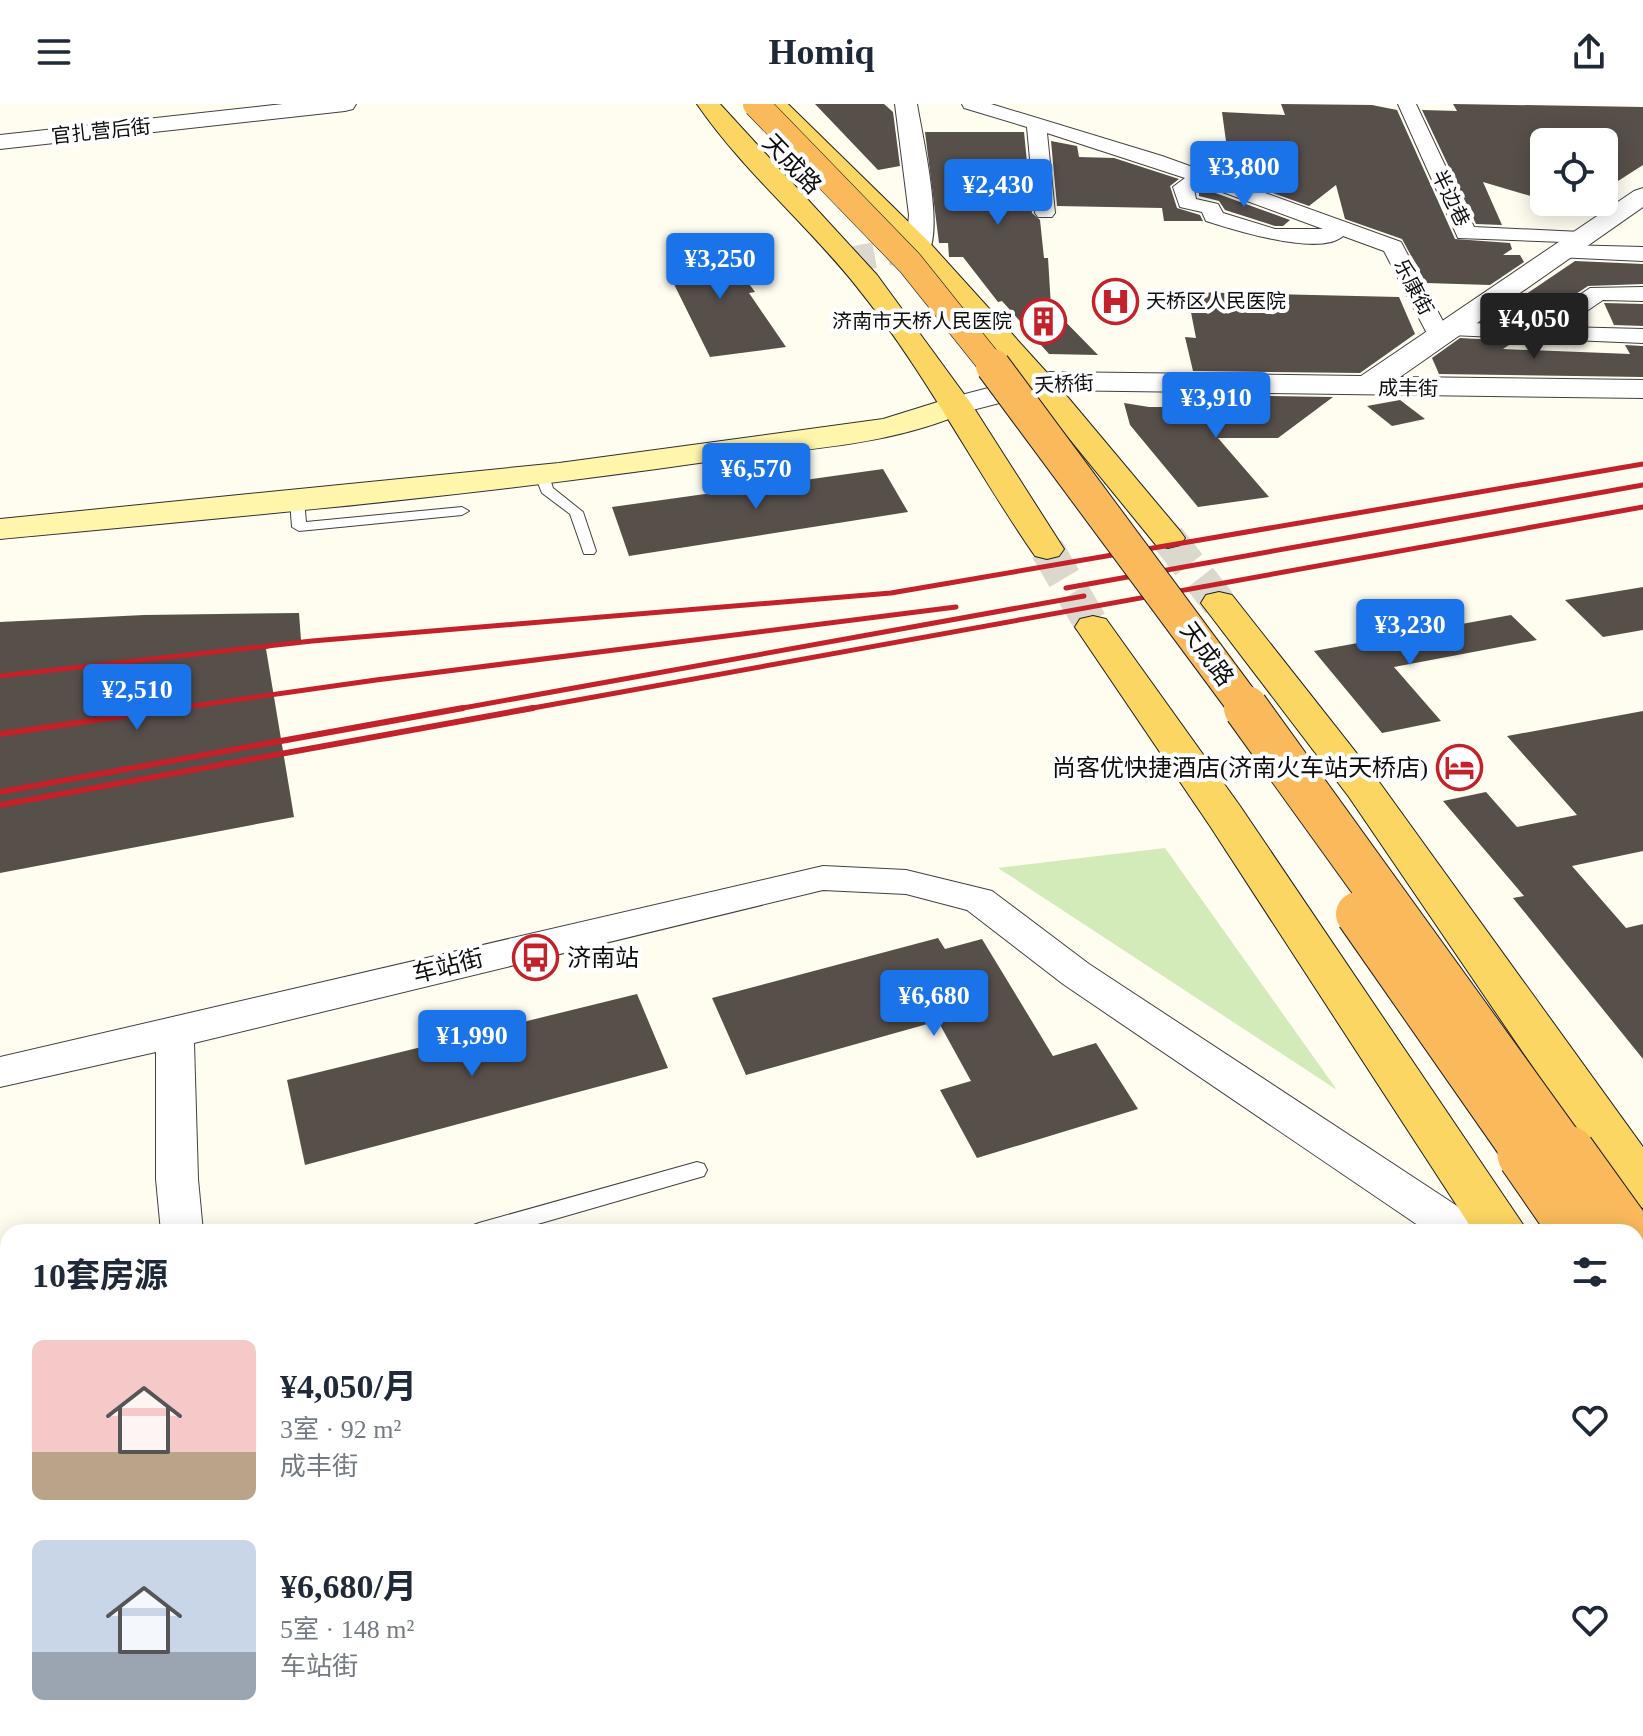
<!DOCTYPE html>
<html lang="zh">
<meta charset="utf-8">
<style>
:root{--surface:#fff;--page:#f2f2f3;--text:#1f2937;--muted:#747a83;--accent:#1a73e8}
body{margin:0;font-family:"Times New Roman","Noto Sans SC",serif;background:var(--page);color:var(--text);height:100vh;display:flex;flex-direction:column;font-size:30px;white-space:nowrap}
*{box-sizing:border-box;margin:0}
p{font-size:26px;color:var(--muted)}
.icon{flex:none;width:44px;height:44px;fill:none;stroke:currentColor;stroke-width:2;stroke-linecap:round;stroke-linejoin:round}
.map{position:relative;flex:1;overflow:hidden}
.sheet{position:absolute;left:0px;top:1120px;width:1644px;height:512px;display:flex;flex-direction:column;background:var(--surface);border-radius:24px 24px 0 0;box-shadow:0 4px 20px #0003}
.sheet>*{flex:none}
.buttons{position:absolute;left:1530px;top:24px;display:grid;gap:16px}
.buttons a{display:grid;place-items:center;width:88px;height:88px;border-radius:12px;background:var(--surface);box-shadow:0 4px 20px #0003;font-size:40px}
.price{position:absolute;translate:-50% -68px;padding:0 18px;border-radius:8px;background:var(--accent);color:#fff;font-size:26px;line-height:52px;filter:drop-shadow(0 2px 4px #0008)}
.price::after{content:'';position:absolute;left:50%;top:48px;width:24px;height:18px;margin-left:-12px;background:inherit;clip-path:polygon(0 0,100% 0,50% 100%)}
.price.on{background:#222;color:#fff}
ul{padding:0;list-style:none}
li{display:flex;align-items:center;gap:24px;height:200px;padding:0 32px}
li span{display:grid;place-items:center;flex:none;width:224px;height:160px;border-radius:12px;color:#555}
li>.icon{margin-inline-start:auto}
span .icon{width:96px;height:96px;fill:#fffc;stroke-width:1}
li b{font-size:34px}
h2{display:flex;justify-content:space-between;align-items:center;height:96px;padding:0 32px;font-size:34px}
header{display:flex;justify-content:space-between;align-items:center;height:104px;padding:0 32px;background:var(--surface);font-size:36px;font-weight:800}
.map>svg:first-child{display:block}
.green{fill:#d3ebb8}
.building{fill:#574f4a}
.lines{fill:none;stroke-linecap:round;stroke-linejoin:round}
.tertiary-tunnel{stroke:#dbd8ce;stroke-width:26;stroke-dasharray:26 13;stroke-linecap:butt}
.primary-tunnel{stroke:#dbd8ce;stroke-width:34;stroke-dasharray:34 17;stroke-linecap:butt}
.service-casing{stroke:#414141;stroke-width:2}
.minor-casing{stroke:#414141;stroke-width:2}
.tertiary-casing{stroke:#414141;stroke-width:2}
.secondary-casing{stroke:#303030;stroke-width:2}
.primary-casing{stroke:#1f1f1f;stroke-width:2}
.trunk-casing{stroke:#1f1f1f;stroke-width:2}
.service{fill:#fff;fill-rule:evenodd}
.minor{fill:#fff;fill-rule:evenodd}
.tertiary{fill:#fff;fill-rule:evenodd}
.secondary{fill:#fff5ab;fill-rule:evenodd}
.primary{fill:#fcd663;fill-rule:evenodd}
.trunk{fill:#faba5c;fill-rule:evenodd}
.rail-far1{stroke:#c3222a;stroke-width:5}
.rail{stroke:#c3222a;stroke-width:6}
.trunk-bridge-far3-casing{stroke:#1f1f1f;stroke-width:27;stroke-linecap:butt}
.trunk-bridge-far2-casing{stroke:#1f1f1f;stroke-width:36;stroke-linecap:butt}
.trunk-bridge-far1-casing{stroke:#1f1f1f;stroke-width:46;stroke-linecap:butt}
.trunk-bridge-casing{stroke:#1f1f1f;stroke-width:59;stroke-linecap:butt}
.trunk-bridge-far3{stroke:#faba5c;stroke-width:26}
.trunk-bridge-far2{stroke:#faba5c;stroke-width:34}
.trunk-bridge-far1{stroke:#faba5c;stroke-width:44}
.trunk-bridge{stroke:#faba5c;stroke-width:57}
.labels{text-anchor:middle;stroke-width:8;stroke-linejoin:round;paint-order:stroke}
.far-street-label{font-size:20px;fill:#0e0e0e;stroke:#fff}
.far-poi-label{font-size:20px;fill:#0e0e0e;stroke:#fff;text-anchor:start}
.street-label{font-size:24px;fill:#0e0e0e;stroke:#fff}
.poi-label{font-size:24px;fill:#0e0e0e;stroke:#fff;text-anchor:end}
</style>
<header><svg class="icon" aria-label="menu" viewBox="0 0 24 24"><path d="M4 6h16M4 12h16M4 18h16"/></svg>Homiq<svg class="icon" aria-label="share" viewBox="0 0 24 24"><path d="M12 15V3M7 8l5-5 5 5M5 13v7h14v-7"/></svg></header>
<div class="map">
<svg width="1643" height="1632" viewBox="0 0 1643 1632">
<rect width="100%" height="100%" fill="#fffcf0"/>
<!-- green -->
<polygon class="green" points="1165,744 1337,986 998,764"/>
<!-- building -->
<g class="building">
<polygon points="815,0 884,0 893,8 900,62 878,66"/>
<polygon points="1281,0 1372,1 1397,6 1455,135 1510,139 1512,145 1503,151 1520,151 1524,158 1490,181 1426,179 1402,135 1345,115 1336,81 1309,102 1231,74 1222,8 1285,11"/>
<polygon points="1453,0 1643,3 1643,61 1604,86 1604,29 1534,27 1544,42 1544,96 1483,78 1502,121 1476,120 1422,6 1457,7"/>
<polygon points="925,28 1024,28 1032,109 1040,116 1044,154 1048,154 1051,203 1098,251 1049,250 1002,197 998,198 963,153 949,153 948,139 939,139"/>
<polygon points="1051,37 1077,42 1079,53 1114,54 1179,75 1170,82 1177,104 1200,111 1203,117 1164,117 1162,104 1057,102"/>
<polygon points="1199,83 1290,116 1283,122 1275,122 1225,106 1219,97 1199,92"/>
<polygon points="718,137 755,188 749,189 786,243 710,253 667,166 677,142"/>
<polygon points="1575,157 1643,160 1643,180 1588,182 1532,219 1486,217"/>
<polygon points="1187,188 1399,193 1415,230 1360,269 1193,267 1185,233 1196,234"/>
<polygon points="1604,199 1643,200 1643,222 1614,221"/>
<polygon points="1460,234 1515,237 1503,245 1630,250 1625,241 1643,242 1643,273 1439,270 1432,254"/>
<polygon points="1198,291 1333,293 1278,334 1218,334 1269,393 1198,403 1130,321 1124,299 1149,303 1201,303"/>
<polygon points="1400,296 1425,315 1392,322 1367,302"/>
<polygon points="883,365 908,408 629,452 612,403"/>
<polygon points="1643,483 1643,526 1603,533 1565,496"/>
<polygon points="299,509 301,536 266,545 294,713 0,769 0,518 144,511"/>
<polygon points="1511,511 1537,536 1394,563 1441,617 1382,629 1314,547"/>
<polygon points="1643,607 1643,747 1572,762 1626,824 1643,820 1643,955 1513,794 1524,792 1443,697 1486,688 1517,723 1577,711 1507,632"/>
<polygon points="938,834 945,845 982,835 1053,952 1096,939 1138,1005 977,1054 940,986 971,977 938,917 746,971 712,894"/>
<polygon points="637,890 668,964 305,1061 287,976"/>
</g>
<g class="lines">
<!-- tertiary-tunnel -->
<polyline class="tertiary-tunnel" points="849,156 919,143"/>
<!-- primary-tunnel -->
<g class="primary-tunnel">
<polyline points="1168,434 1219,499"/>
<polyline points="1047,445 1093,523"/>
</g>
<defs>
<g id="service">
<polygon points="541,365 548,369 553,384 583,408 596,447 594,450 584,450 570,410 542,389 534,369"/>
<polygon points="297,392 304,396 306,418 462,403 469,407 462,411 299,427 292,423 290,396"/>
<polygon points="697,1058 704,1060 707,1066 704,1072 510,1128 468,1128 471,1122 479,1119"/>
<polygon points="0,1259 8,1260 8,1280 0,1279"/>
</g>
<g id="minor">
<path d="M 962,0 L 991,0 L 1162,52 L 1401,138 L 1445,221 L 1454,218 L 1533,222 L 1590,184 L 1643,183 L 1643,197 L 1603,196 L 1563,223 L 1643,225 L 1643,239 L 1450,231 L 1448,239 L 1432,239 L 1384,147 L 1343,132 C 1320,153 1234,126 1206,117 L 1202,108 L 1180,103 L 1173,83 L 1185,74 L 1047,29 L 1055,109 L 1052,113 L 1038,113 L 1035,109 L 1027,23 L 964,4 ZM 1198,79 L 1323,125 L 1275,125 L 1223,109 L 1218,100 L 1196,95 L 1194,85 Z"/>
<polygon points="1398,0 1416,0 1474,123 1581,128 1592,134 1589,139 1458,134"/>
<polygon points="1564,141 1643,143 1643,157 1556,153 1553,148"/>
<polygon points="823,762 906,766 992,787 1089,860 1477,1115 1483,1128 1428,1128 1063,880 967,806 906,790 823,786 194,939 198,1075 203,1128 161,1128 156,1075 156,948 0,983 0,953"/>
<polygon points="8,1168 8,1206 0,1208 0,1170"/>
</g>
<g id="tertiary">
<polygon points="283,0 356,0 353,5 345,7 0,45 0,31"/>
<path d="M 895,0 L 917,0 C 922,30 944,125 928,149 L 910,149 L 906,143 L 909,111 Z"/>
<polygon points="1643,84 1643,103 1400,273 1643,276 1643,294 1050,286 957,310 946,307 942,301 946,295 1050,268 1361,272 1634,87"/>
<polygon points="199,1624 265,1624 266,1632 200,1632"/>
</g>
<path id="secondary" d="M 957,292 L 968,295 L 972,301 L 968,307 C 886,344 793,345 706,358 C 472,392 236,413 0,435 L 0,415 L 559,359 L 883,315 Z"/>
<g id="primary">
<path d="M 697,0 L 720,0 L 877,171 L 972,301 L 1064,445 L 1059,452 L 1047,455 L 1035,452 C 974,364 925,267 857,183 C 807,120 743,67 697,0 Z"/>
<polygon points="764,0 788,0 928,137 1050,272 1180,427 1185,434 1180,441 1168,444 1156,441 1028,284 910,149"/>
<polygon points="1219,488 1232,491 1377,675 1643,1043 1643,1104 1625,1098 1349,693 1201,499 1206,491"/>
<polygon points="1093,512 1106,515 1240,702 1528,1128 1474,1128 1210,722 1075,523 1080,515"/>
<polygon points="1636,1288 1643,1291 1643,1350 1636,1348"/>
</g>
<polygon id="trunk" points="1636,1184 1643,1187 1643,1242 1636,1239"/>
</defs>
<!-- service casing -->
<use href="#service" class="service-casing"/>
<!-- minor casing -->
<use href="#minor" class="minor-casing"/>
<!-- tertiary casing -->
<use href="#tertiary" class="tertiary-casing"/>
<!-- secondary casing -->
<use href="#secondary" class="secondary-casing"/>
<!-- primary casing -->
<use href="#primary" class="primary-casing"/>
<!-- trunk casing -->
<use href="#trunk" class="trunk-casing"/>
<!-- service -->
<use href="#service" class="service"/>
<!-- minor -->
<use href="#minor" class="minor"/>
<!-- tertiary -->
<use href="#tertiary" class="tertiary"/>
<!-- secondary -->
<use href="#secondary" class="secondary"/>
<!-- primary -->
<use href="#primary" class="primary"/>
<!-- trunk -->
<use href="#trunk" class="trunk"/>
<!-- rail-far1 -->
<g class="rail-far1">
<polyline points="1066,484 1643,381"/>
<polyline points="0,572 312,537 891,489 1643,360"/>
<polyline points="165,606 376,576 956,503"/>
<polyline points="452,606 1084,492"/>
<polyline points="522,606 1643,403"/>
</g>
<!-- rail -->
<g class="rail">
<polyline points="0,630 179,604"/>
<polyline points="0,688 463,604"/>
<polyline points="0,701 533,604"/>
</g>
<defs>
<polyline id="trunk-bridge-far3" points="756,0 910,159 994,264"/>
<polyline id="trunk-bridge-far2" points="993,262 1248,606"/>
<g id="trunk-bridge-far1">
<polyline points="1246,604 1569,1052"/>
<polyline points="1358,810 1527,1052"/>
</g>
<g id="trunk-bridge">
<polyline points="1526,1050 1580,1128"/>
<polyline points="1567,1050 1623,1128"/>
</g>
</defs>
<!-- trunk-bridge-far3 casing -->
<use href="#trunk-bridge-far3" class="trunk-bridge-far3-casing"/>
<!-- trunk-bridge-far2 casing -->
<use href="#trunk-bridge-far2" class="trunk-bridge-far2-casing"/>
<!-- trunk-bridge-far1 casing -->
<use href="#trunk-bridge-far1" class="trunk-bridge-far1-casing"/>
<!-- trunk-bridge casing -->
<use href="#trunk-bridge" class="trunk-bridge-casing"/>
<!-- trunk-bridge-far3 -->
<use href="#trunk-bridge-far3" class="trunk-bridge-far3"/>
<!-- trunk-bridge-far2 -->
<use href="#trunk-bridge-far2" class="trunk-bridge-far2"/>
<!-- trunk-bridge-far1 -->
<use href="#trunk-bridge-far1" class="trunk-bridge-far1"/>
<!-- trunk-bridge -->
<use href="#trunk-bridge" class="trunk-bridge"/>
</g>
<!-- icons -->
<defs>
<symbol id="hospital-ring" viewBox="-11 -11 22 22"><circle r="9.5" fill="#fff" stroke="#c3222a" stroke-width="1.5"/><path d="M-5-5h3v3.5h4V-5h3V5h-3V1.5h-4V5h-3Z" fill="#c3222a"/></symbol>
<symbol id="building-ring" viewBox="-11 -11 22 22"><circle r="9.5" fill="#fff" stroke="#c3222a" stroke-width="1.5"/><path d="M-4-6H4V6H1V3H-1V6H-4ZM-2.5-4.3h1.7v1.8h-1.7ZM.8-4.3h1.7v1.8H.8ZM-2.5-1h1.7V.8h-1.7ZM.8-1h1.7V.8H.8Z" fill="#c3222a"/></symbol>
<symbol id="hotel-ring" viewBox="-11 -11 22 22"><circle r="9.5" fill="#fff" stroke="#c3222a" stroke-width="1.5"/><path d="M-6-4.5h1.5V1H6V5H4.5V3h-9V5H-6ZM-4 0a1.8 1.8 0 1 1 3.6 0ZM.5 0V-2.5h3Q6-2.5 6 0Z" fill="#c3222a"/></symbol>
<symbol id="bus-ring" viewBox="-11 -11 22 22"><circle r="9.5" fill="#fff" stroke="#c3222a" stroke-width="1.5"/><path d="M-5-6H5V4H4V6H2V4H-2V6H-4V4H-5ZM-3.5-4V0h7V-4ZM-3.5 1.2v1.5H-2V1.2ZM2 1.2v1.5H3.5V1.2Z" fill="#c3222a"/></symbol>
</defs>
<g fill-rule="evenodd">
<use href="#hospital-ring" x="1090" y="172" width="51" height="51"/>
<use href="#building-ring" x="1018" y="192" width="51" height="51"/>
<use href="#hotel-ring" x="1434" y="638" width="51" height="51"/>
<use href="#bus-ring" x="510" y="828" width="51" height="51"/>
</g>
<g class="labels">
<!-- far-street labels -->
<g class="far-street-label">
<text transform="translate(101 27) rotate(-6)" y="7">官扎营后街</text>
<text transform="translate(1451 94) rotate(64)" y="7">半边巷</text>
<text transform="translate(1414 183) rotate(62)" y="7">乐康街</text>
<text transform="translate(1064 280) rotate(-3)" y="7">天桥街</text>
<text transform="translate(1408 284) rotate(1)" y="7">成丰街</text>
</g>
<!-- far-poi labels -->
<g class="far-poi-label">
<text x="1146" y="204">天桥区人民医院</text>
<text x="1012" y="224" text-anchor="end">济南市天桥人民医院</text>
</g>
<!-- street labels -->
<g class="street-label">
<text transform="translate(792 60) rotate(46)" y="8">天成路</text>
<text transform="translate(1207 550) rotate(54)" y="8">天成路</text>
<text transform="translate(448 862) rotate(-14)" y="8">车站街</text>
</g>
<!-- poi labels -->
<g class="poi-label">
<text x="1428" y="672">尚客优快捷酒店(济南火车站天桥店)</text>
<text x="567" y="862" text-anchor="start">济南站</text>
</g>
</g>
</svg>
<div class="buttons">
<a><svg class="icon" aria-label="locate" viewBox="0 0 24 24"><circle cx="12" cy="12" r="6"/><path d="M12 2v4M12 18v4M2 12h4M18 12h4"/></svg></a>
</div>
<b class="price" style="left:1244px;top:105px">¥3,800</b>
<b class="price" style="left:998px;top:123px">¥2,430</b>
<b class="price" style="left:720px;top:197px">¥3,250</b>
<b class="price on" style="left:1534px;top:257px">¥4,050</b>
<b class="price" style="left:1216px;top:336px">¥3,910</b>
<b class="price" style="left:756px;top:407px">¥6,570</b>
<b class="price" style="left:1410px;top:563px">¥3,230</b>
<b class="price" style="left:137px;top:628px">¥2,510</b>
<b class="price" style="left:934px;top:934px">¥6,680</b>
<b class="price" style="left:472px;top:974px">¥1,990</b>
<section class="sheet">
<h2>10套房源<svg class="icon" aria-label="filters" viewBox="0 0 24 24"><path d="M4 7h16M4 17h16"/><circle cx="9" cy="7" r="2"/><circle cx="15" cy="17" r="2"/></svg></h2>
<ul>
<li><span style="background:linear-gradient(#f6c9c9 70%,#b9a48a 0)"><svg class="icon" aria-label="home" viewBox="0 0 24 24"><path d="M3 11l9-7 9 7M6 9v11h12V9"/></svg></span><div><b>¥4,050/月</b><p>3室 · 92 m²</p><p>成丰街</p></div><svg class="icon" aria-label="heart" viewBox="0 0 24 24"><path d="M12 20l-8-8c-3-5 5-10 8-4 3-6 11-1 8 4z"/></svg></li>
<li><span style="background:linear-gradient(#c9d6e8 70%,#9aa5b1 0)"><svg class="icon" aria-label="home" viewBox="0 0 24 24"><path d="M3 11l9-7 9 7M6 9v11h12V9"/></svg></span><div><b>¥6,680/月</b><p>5室 · 148 m²</p><p>车站街</p></div><svg class="icon" aria-label="heart" viewBox="0 0 24 24"><path d="M12 20l-8-8c-3-5 5-10 8-4 3-6 11-1 8 4z"/></svg></li>
</ul>
</section>
</div>
